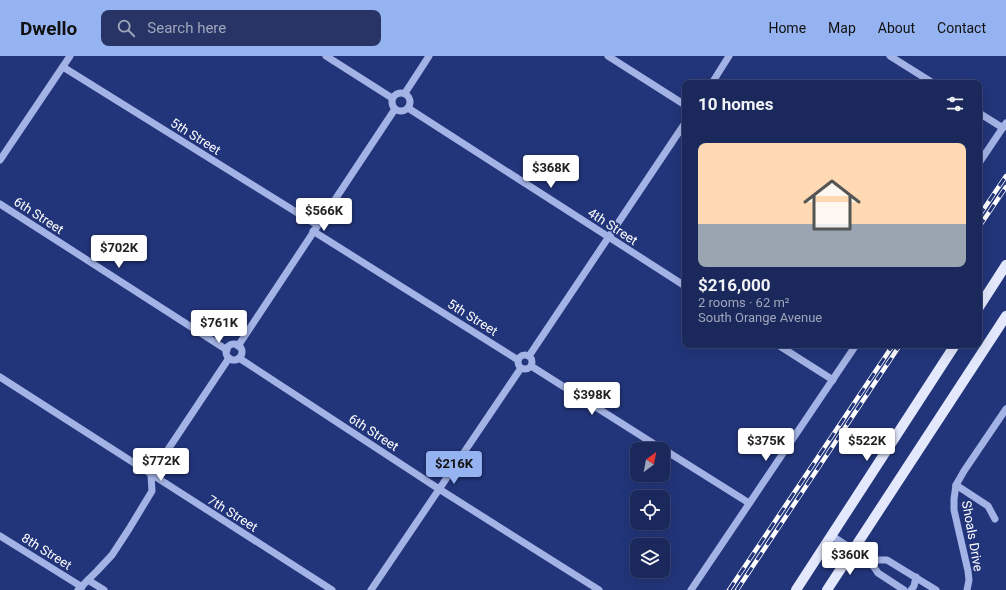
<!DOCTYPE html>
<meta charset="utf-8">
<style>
:root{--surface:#1a285c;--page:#273465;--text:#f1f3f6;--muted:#9fa6bb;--line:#384472;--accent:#95b2f1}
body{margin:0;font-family:Roboto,sans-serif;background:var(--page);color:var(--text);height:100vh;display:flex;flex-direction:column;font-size:15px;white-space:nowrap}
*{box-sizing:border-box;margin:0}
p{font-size:13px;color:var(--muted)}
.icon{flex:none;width:22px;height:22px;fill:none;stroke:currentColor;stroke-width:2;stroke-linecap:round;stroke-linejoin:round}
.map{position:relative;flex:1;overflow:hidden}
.drawer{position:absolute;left:682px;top:24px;width:300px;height:268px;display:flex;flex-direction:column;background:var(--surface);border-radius:8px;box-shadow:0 4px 16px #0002,0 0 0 1px var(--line)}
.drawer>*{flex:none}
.needle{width:26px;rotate:32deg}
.controls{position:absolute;left:630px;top:386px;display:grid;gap:8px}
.controls a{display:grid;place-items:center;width:40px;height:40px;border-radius:8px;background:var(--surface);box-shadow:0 4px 16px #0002,0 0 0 1px var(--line);font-size:20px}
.price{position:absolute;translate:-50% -34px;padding:0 9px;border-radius:4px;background:#fff;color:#222;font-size:13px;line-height:26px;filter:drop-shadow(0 1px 2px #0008)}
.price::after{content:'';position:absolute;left:50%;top:24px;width:12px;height:9px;margin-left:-6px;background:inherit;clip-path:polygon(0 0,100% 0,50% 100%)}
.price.current{background:var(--accent);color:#111}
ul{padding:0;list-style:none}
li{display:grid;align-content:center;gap:8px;height:212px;padding:0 16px}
li span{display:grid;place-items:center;height:124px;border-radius:8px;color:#555}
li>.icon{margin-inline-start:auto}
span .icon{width:72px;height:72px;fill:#fffc;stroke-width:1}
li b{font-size:17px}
h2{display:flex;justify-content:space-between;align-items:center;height:48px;padding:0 16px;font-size:17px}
header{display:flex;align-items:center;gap:24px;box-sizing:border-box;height:56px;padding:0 20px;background:var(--accent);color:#111}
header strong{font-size:19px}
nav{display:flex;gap:22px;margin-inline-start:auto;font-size:14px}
.search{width:280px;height:36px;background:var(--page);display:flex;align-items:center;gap:10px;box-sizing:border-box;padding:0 14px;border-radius:8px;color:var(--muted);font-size:15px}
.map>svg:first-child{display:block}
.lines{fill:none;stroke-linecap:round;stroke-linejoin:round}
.minor{stroke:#a4b3e5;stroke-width:7}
.major{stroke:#e4e8fc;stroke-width:10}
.rail-casing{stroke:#fff;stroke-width:4.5}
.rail{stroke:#22357a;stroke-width:3;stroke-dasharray:9;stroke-linecap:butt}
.labels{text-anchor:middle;stroke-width:3.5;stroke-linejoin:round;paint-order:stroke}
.street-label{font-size:13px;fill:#fff;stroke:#22357a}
</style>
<header>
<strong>Dwello</strong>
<div class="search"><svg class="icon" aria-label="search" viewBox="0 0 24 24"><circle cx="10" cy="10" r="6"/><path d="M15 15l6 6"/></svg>Search here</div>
<nav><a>Home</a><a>Map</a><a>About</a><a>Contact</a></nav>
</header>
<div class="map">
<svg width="1006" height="534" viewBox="0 0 1006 534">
<rect width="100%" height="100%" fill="#22357a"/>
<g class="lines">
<!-- minor -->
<g class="minor">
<polyline points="326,0 392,42"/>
<polyline points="608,0 685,49"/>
<polyline points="890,0 933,27"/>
<polyline points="63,11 317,169"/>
<polyline points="712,27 729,0"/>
<circle cx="401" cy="46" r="9"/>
<polyline points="405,37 429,0"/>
<polyline points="408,52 685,230"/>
<polyline points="979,57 1003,72"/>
<polyline points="0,104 70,0"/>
<polyline points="979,107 1006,67"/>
<polyline points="0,148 227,294"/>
<polyline points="313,175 518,304"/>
<circle cx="234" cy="296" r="8"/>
<polyline points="778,289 833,324"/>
<polyline points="238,290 395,53"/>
<circle cx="525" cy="306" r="7"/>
<polyline points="529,300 685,67"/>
<polyline points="239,302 439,433 599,534"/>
<polyline points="531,310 662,393"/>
<polyline points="0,321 332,534"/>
<polyline points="663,393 749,447"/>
<polyline points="956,429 988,450 995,463"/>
<polyline points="0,480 82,531"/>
<polyline points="832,480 869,504 878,517 904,534"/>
<polyline points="869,504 887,504 936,534"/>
<polyline points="88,524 104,534"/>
<polyline points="78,534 97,515 112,499 129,473 152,435 151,419 229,302"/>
<polyline points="371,534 521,312"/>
<polyline points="691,534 856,289"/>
<polyline points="911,534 914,530 916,521"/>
<polyline points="967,534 969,524 968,515 954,454 954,443 956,429 964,415 1006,353"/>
</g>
<!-- major -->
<g class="major">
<polyline points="979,251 1006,209"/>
<polyline points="796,534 955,289"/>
<polyline points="827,534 1006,260"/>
</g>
<defs>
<g id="rail">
<polyline points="979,160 1006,120"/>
<polyline points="979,171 1006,131"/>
<polyline points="729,534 893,289"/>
<polyline points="737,534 900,289"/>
</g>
</defs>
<!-- rail casing -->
<use href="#rail" class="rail-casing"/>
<!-- rail -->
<use href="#rail" class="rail"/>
</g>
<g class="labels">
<!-- street labels -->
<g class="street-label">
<text transform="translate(196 80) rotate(32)" y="5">5th Street</text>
<text transform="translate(39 159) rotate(33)" y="5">6th Street</text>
<text transform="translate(613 170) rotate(33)" y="5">4th Street</text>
<text transform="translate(473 261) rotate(32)" y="5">5th Street</text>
<text transform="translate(374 376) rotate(33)" y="5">6th Street</text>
<text transform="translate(233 457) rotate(32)" y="5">7th Street</text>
<text transform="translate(973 480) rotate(80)" y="5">Shoals Drive</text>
<text transform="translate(47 495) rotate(32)" y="5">8th Street</text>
</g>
</g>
</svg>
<div class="controls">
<a><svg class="needle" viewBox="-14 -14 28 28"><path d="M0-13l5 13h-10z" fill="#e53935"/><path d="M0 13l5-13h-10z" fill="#9fa6bb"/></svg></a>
<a><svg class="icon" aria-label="locate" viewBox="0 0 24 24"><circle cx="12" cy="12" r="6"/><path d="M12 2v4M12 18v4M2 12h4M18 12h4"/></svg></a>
<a><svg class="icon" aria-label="layers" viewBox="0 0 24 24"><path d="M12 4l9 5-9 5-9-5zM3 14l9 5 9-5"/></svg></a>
</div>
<b class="price" style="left:551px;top:133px">$368K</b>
<b class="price" style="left:324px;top:176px">$566K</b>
<b class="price" style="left:119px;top:213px">$702K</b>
<b class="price" style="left:219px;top:288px">$761K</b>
<b class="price" style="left:592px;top:360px">$398K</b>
<b class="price" style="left:766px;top:406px">$375K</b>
<b class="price" style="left:867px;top:406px">$522K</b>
<b class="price" style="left:161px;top:426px">$772K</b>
<b class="price current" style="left:454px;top:429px">$216K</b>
<b class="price" style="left:850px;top:520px">$360K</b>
<section class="drawer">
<h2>10 homes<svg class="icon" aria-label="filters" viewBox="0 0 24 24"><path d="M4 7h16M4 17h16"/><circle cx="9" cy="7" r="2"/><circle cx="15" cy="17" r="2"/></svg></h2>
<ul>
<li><span style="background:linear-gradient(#ffd9b3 65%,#9aa5b1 0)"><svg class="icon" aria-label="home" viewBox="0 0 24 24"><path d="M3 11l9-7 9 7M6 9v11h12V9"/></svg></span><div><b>$216,000</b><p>2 rooms · 62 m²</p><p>South Orange Avenue</p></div></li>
</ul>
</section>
</div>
